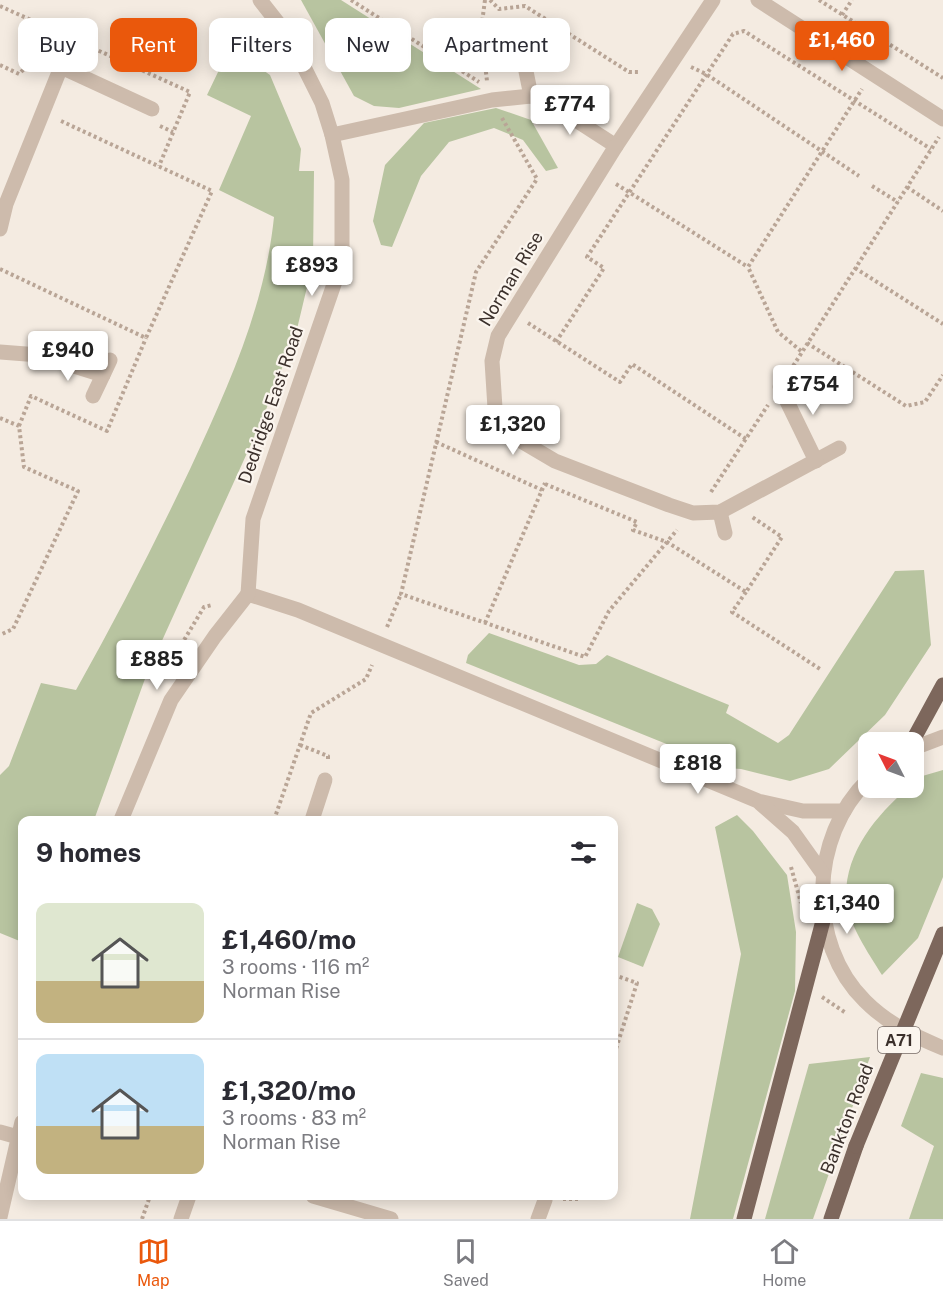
<!DOCTYPE html>
<meta charset="utf-8">
<style>
:root{--surface:#fff;--page:#f2f2f3;--text:#2b2b33;--muted:#7c7c81;--line:#e1e1e2;--accent:#ea580c}
body{margin:0;font-family:"Public Sans",sans-serif;background:var(--page);color:var(--text);height:100vh;display:flex;flex-direction:column;font-size:22px;white-space:nowrap}
*{box-sizing:border-box;margin:0}
p{font-size:20px;color:var(--muted)}
.icon{flex:none;width:33px;height:33px;fill:none;stroke:currentColor;stroke-width:2;stroke-linecap:round;stroke-linejoin:round}
.map{position:relative;flex:1;overflow:hidden}
.details{position:absolute;left:18px;top:816px;width:600px;height:384px;display:flex;flex-direction:column;background:var(--surface);border-radius:12px;box-shadow:0 3px 15px #0003}
.details>*{flex:none}
.guide{position:absolute;left:18px;top:18px;width:600px;height:54px;display:flex;gap:12px}
.needle{width:39px;rotate:312deg}
.controls{position:absolute;left:858px;top:732px;display:grid;gap:12px}
.controls a{display:grid;place-items:center;width:66px;height:66px;border-radius:12px;background:var(--surface);box-shadow:0 3px 15px #0003;font-size:30px}
.price{position:absolute;translate:-50% -51px;padding:0 14px;border-radius:6px;background:#fff;color:#222;font-size:20px;line-height:39px;filter:drop-shadow(0 2px 3px #0008)}
.price::after{content:'';position:absolute;left:50%;top:36px;width:18px;height:14px;margin-left:-9px;background:inherit;clip-path:polygon(0 0,100% 0,50% 100%)}
.price.current{background:var(--accent);color:#fff}
ul{padding:0;list-style:none}
li{display:flex;align-items:center;gap:18px;height:150px;padding:0 18px}
li+li{border-top:2px solid var(--line)}
li span{display:grid;place-items:center;flex:none;width:168px;height:120px;border-radius:12px;color:#555}
li>.icon{margin-inline-start:auto}
span .icon{width:72px;height:72px;fill:#fffc;stroke-width:1}
li b{font-size:26px}
h2{display:flex;justify-content:space-between;align-items:center;height:72px;padding:0 18px;font-size:26px}
.pill{padding:0 21px;border-radius:12px;background:var(--surface);box-shadow:0 3px 15px #0003;font-size:21px;line-height:54px}
.pill.current{background:var(--accent);color:#fff}
.dock{display:flex;justify-content:space-around;align-items:center;height:84px;border-top:2px solid var(--line);background:var(--surface);font-size:16px;color:var(--muted)}
.dock a{display:grid;justify-items:center;gap:3px}
.dock .current{color:var(--accent)}
.map>svg:first-child{display:block}
.green{fill:#b8c4a0}
.lines{fill:none;stroke-linecap:round;stroke-linejoin:round}
.path{stroke:#b9a596;stroke-width:4;stroke-dasharray:3 3;stroke-linecap:butt}
.minor{stroke:#cdbbac;stroke-width:15}
.tertiary{stroke:#cdbbac;stroke-width:15}
.primary{stroke:#7d675c;stroke-width:15}
.primary-bridge{stroke:#7d675c;stroke-width:15}
.labels{text-anchor:middle;stroke-width:4.5;stroke-linejoin:round;paint-order:stroke}
.shield{fill:#fbf5ee;stroke:#756b66;stroke-width:1.5}
.shield-label{font-size:16px;font-weight:bold;fill:#3b302b}
.street-label{font-size:18px;fill:#3b302b;stroke:#fbf5ee}
</style>
<div class="map">
<svg width="943" height="1219" viewBox="0 0 943 1219">
<rect width="100%" height="100%" fill="#f4ebe1"/>
<!-- green -->
<g class="green">
<polygon points="301,0 341,0 481,89 399,108 374,106 354,96"/>
<path d="M 230,47 L 270,75 L 301,149 L 299,171 L 314,171 L 313,262 L 297,329 L 262,420 L 146,676 L 94,820 L 22,820 L 22,942 L 0,933 L 0,775 L 9,766 L 41,683 L 76,690 C 117,617 155,543 191,467 C 228,387 265,306 274,217 L 219,190 L 251,116 L 207,95 Z"/>
<polygon points="496,108 531,120 558,168 546,171 523,140 494,128 449,142 421,176 392,247 381,245 373,221 385,165 424,123"/>
<polygon points="924,570 931,645 885,715 829,769 790,781 741,769 726,768 466,663 468,655 489,633 579,665 596,664 607,655 729,705 726,713 778,743 789,735 895,571"/>
<path d="M 943,770 L 943,877 L 918,938 L 882,975 C 869,954 846,921 846,896 C 846,851 876,816 908,788 L 914,788 L 914,782 L 919,777 Z"/>
<polygon points="737,815 753,831 787,875 796,932 795,991 733,1219 690,1219 741,954 715,827"/>
<polygon points="637,903 652,909 660,924 643,967 618,957"/>
<polygon points="870,1057 813,1219 765,1219 809,1064"/>
<polygon points="921,1073 943,1078 943,1219 909,1219 934,1146 901,1126"/>
</g>
<g class="lines">
<!-- path -->
<g class="path">
<polyline points="351,0 479,82"/>
<polyline points="485,0 481,30 487,81"/>
<polyline points="490,0 499,9 525,6 629,72 640,72"/>
<polyline points="819,0 943,78"/>
<polyline points="0,6 44,26 41,37"/>
<polyline points="842,15 852,0"/>
<polyline points="44,26 190,92 159,166"/>
<polyline points="449,63 480,31"/>
<polyline points="0,65 19,74 24,69"/>
<polyline points="691,67 706,74 859,176"/>
<polyline points="502,118 537,179 476,272 401,594 585,657 609,611 677,530"/>
<polyline points="160,126 173,132"/>
<polyline points="616,184 748,267"/>
<polyline points="872,186 898,202"/>
<polyline points="907,187 943,211"/>
<polyline points="855,268 943,324"/>
<polyline points="0,269 146,338 212,191 61,121"/>
<polyline points="528,323 620,382 632,364 746,439"/>
<polyline points="556,342 604,268 587,257 733,34 744,31 931,149"/>
<polyline points="807,343 906,406 925,402 943,375"/>
<polyline points="801,351 778,332 748,267 862,89"/>
<polyline points="790,371 939,137"/>
<polyline points="0,418 19,426 24,467 78,491 13,629 0,635"/>
<polyline points="19,426 31,396 107,431 146,338"/>
<polyline points="436,442 542,490"/>
<polyline points="545,484 637,522 633,530 667,542 746,592 782,537 752,517"/>
<polyline points="711,492 768,405"/>
<polyline points="746,592 732,612 820,669"/>
<polyline points="485,623 545,483"/>
<polyline points="387,627 401,594"/>
<polyline points="178,650 204,607 212,605"/>
<polyline points="300,745 328,756 328,761"/>
<polyline points="274,820 311,713 366,679 372,665"/>
<polyline points="791,867 801,903"/>
<polyline points="614,975 637,983 614,1055"/>
<polyline points="822,997 846,1013"/>
<polyline points="563,1199 580,1199 581,1196"/>
<polyline points="142,1219 150,1196"/>
</g>
<!-- minor -->
<g class="minor">
<polyline points="758,0 943,119"/>
<polyline points="518,32 531,96"/>
<polyline points="61,67 152,109"/>
<polyline points="332,135 492,100 531,96 551,104 616,146 713,0"/>
<polyline points="616,146 498,336 492,361 495,408 516,438 555,461 669,505 693,513 720,512 839,448"/>
<polyline points="0,229 6,204 61,67 36,55"/>
<polyline points="0,352 39,355 103,375 110,360"/>
<polyline points="780,387 816,461"/>
<polyline points="93,396 103,375"/>
<polyline points="720,512 725,533"/>
<polyline points="312,820 325,780"/>
<polyline points="0,1132 18,1137"/>
<polyline points="313,1196 391,1219"/>
<polyline points="181,1219 189,1196"/>
<polyline points="538,1219 545,1200"/>
</g>
<!-- tertiary -->
<g class="tertiary">
<polyline points="248,594 298,610 758,801 803,811 844,811"/>
<polyline points="248,594 253,519 342,261 342,180 332,135 322,103 289,37 260,0"/>
<polyline points="914,748 943,737"/>
<path d="M 868,780 C 810,836 806,943 865,1001 C 888,1024 914,1036 943,1048"/>
<polyline points="760,803 793,832 823,874"/>
<polyline points="121,820 171,700 215,636 248,594"/>
<polyline points="0,1217 22,1122"/>
</g>
<!-- primary -->
<g class="primary">
<polyline points="912,742 943,685"/>
<polyline points="744,1219 824,917"/>
<polyline points="831,1219 856,1146"/>
</g>
<!-- primary-bridge -->
<polyline class="primary-bridge" points="856,1146 943,934"/>
</g>
<g class="labels">
<!-- shield labels -->
<rect class="shield" x="878" y="1027" width="42" height="26" rx="4.5"/>
<g class="shield-label">
<text x="899" y="1046">A71</text>
</g>
<!-- street labels -->
<g class="street-label">
<text transform="translate(511 279) rotate(-59)" y="6">Norman Rise</text>
<text transform="translate(271 405) rotate(-71)" y="6">Dedridge East Road</text>
<text transform="translate(847 1119) rotate(-69)" y="6">Bankton Road</text>
</g>
</g>
</svg>
<div class="controls">
<a><svg class="needle" viewBox="-14 -14 28 28"><path d="M0-13l5 13h-10z" fill="#e53935"/><path d="M0 13l5-13h-10z" fill="#7c7c81"/></svg></a>
</div>
<b class="price current" style="left:842px;top:72px">£1,460</b>
<b class="price" style="left:570px;top:136px">£774</b>
<b class="price" style="left:312px;top:297px">£893</b>
<b class="price" style="left:68px;top:382px">£940</b>
<b class="price" style="left:813px;top:416px">£754</b>
<b class="price" style="left:513px;top:456px">£1,320</b>
<b class="price" style="left:157px;top:691px">£885</b>
<b class="price" style="left:698px;top:795px">£818</b>
<b class="price" style="left:847px;top:935px">£1,340</b>
<div class="guide">
<a class="pill">Buy</a>
<a class="pill current">Rent</a>
<a class="pill">Filters</a>
<a class="pill">New</a>
<a class="pill">Apartment</a>
</div>
<section class="details">
<h2>9 homes<svg class="icon" aria-label="filters" viewBox="0 0 24 24"><path d="M4 7h16M4 17h16"/><circle cx="9" cy="7" r="2"/><circle cx="15" cy="17" r="2"/></svg></h2>
<ul>
<li><span style="background:linear-gradient(#dfe7d0 65%,#c2b280 0)"><svg class="icon" aria-label="home" viewBox="0 0 24 24"><path d="M3 11l9-7 9 7M6 9v11h12V9"/></svg></span><div><b>£1,460/mo</b><p>3 rooms · 116 m²</p><p>Norman Rise</p></div></li>
<li><span style="background:linear-gradient(#bfe0f5 60%,#c2b280 0)"><svg class="icon" aria-label="home" viewBox="0 0 24 24"><path d="M3 11l9-7 9 7M6 9v11h12V9"/></svg></span><div><b>£1,320/mo</b><p>3 rooms · 83 m²</p><p>Norman Rise</p></div></li>
</ul>
</section>
</div>
<nav class="dock">
<a class="current"><svg class="icon" aria-label="map" viewBox="0 0 24 24"><path d="M3 6l6-2 6 2 6-2v14l-6 2-6-2-6 2zM9 4v14M15 6v14"/></svg>Map</a>
<a><svg class="icon" aria-label="saved" viewBox="0 0 24 24"><path d="M7 4h10v16l-5-4-5 4z"/></svg>Saved</a>
<a><svg class="icon" aria-label="home" viewBox="0 0 24 24"><path d="M3 11l9-7 9 7M6 9v11h12V9"/></svg>Home</a>
</nav>
